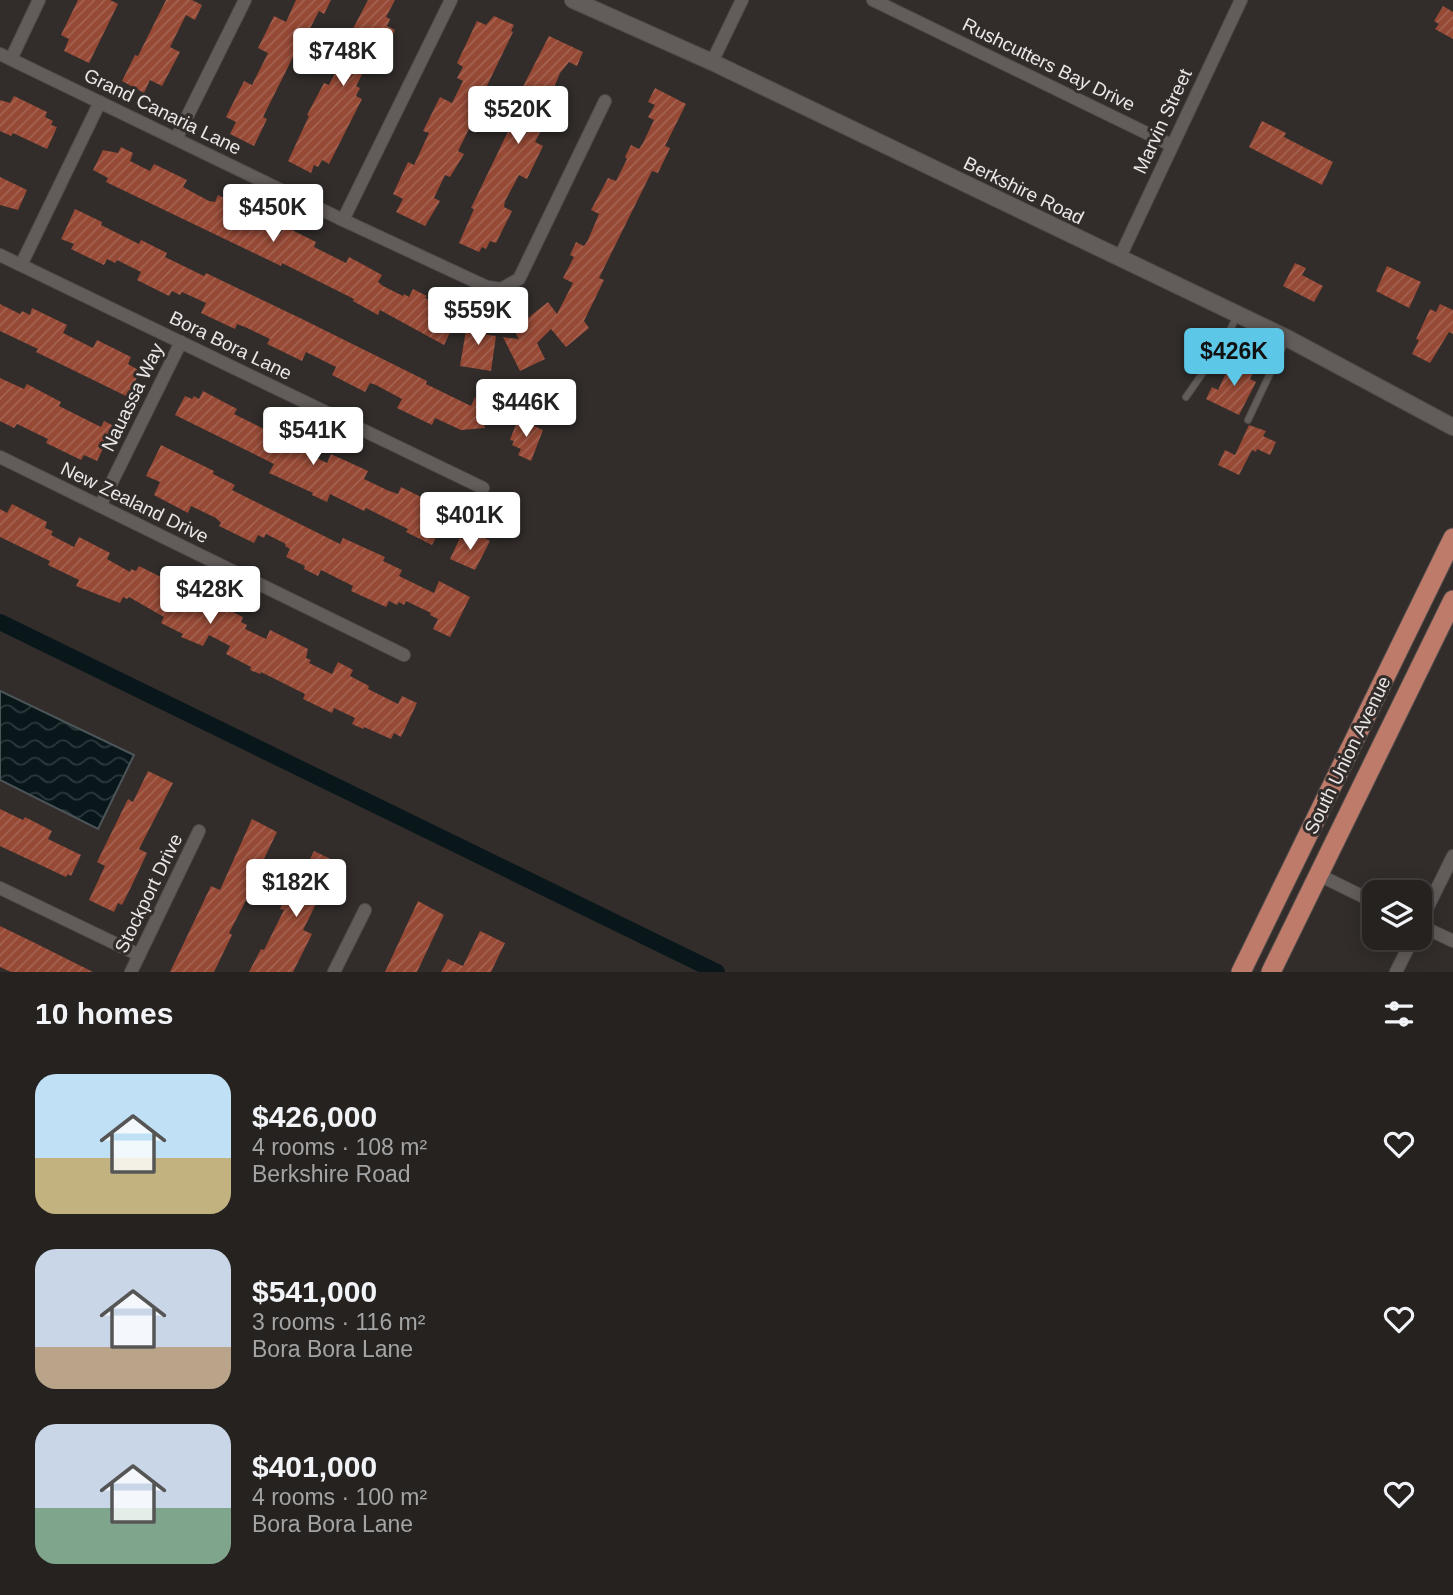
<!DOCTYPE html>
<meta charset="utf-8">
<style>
:root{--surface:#262220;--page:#322f2d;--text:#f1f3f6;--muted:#a4a4a5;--line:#423f3e;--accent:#5cc7e7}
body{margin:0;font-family:Helvetica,sans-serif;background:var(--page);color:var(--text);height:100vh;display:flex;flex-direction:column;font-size:26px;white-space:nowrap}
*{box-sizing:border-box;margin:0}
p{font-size:23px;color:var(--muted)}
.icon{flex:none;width:38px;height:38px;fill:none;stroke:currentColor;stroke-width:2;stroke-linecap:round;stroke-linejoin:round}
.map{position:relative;height:972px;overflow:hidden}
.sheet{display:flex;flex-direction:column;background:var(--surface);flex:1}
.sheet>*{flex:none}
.fabs{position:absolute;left:1362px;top:880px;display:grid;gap:14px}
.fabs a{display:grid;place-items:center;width:70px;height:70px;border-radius:14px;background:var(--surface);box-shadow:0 4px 18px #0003,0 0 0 2px var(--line);font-size:35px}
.price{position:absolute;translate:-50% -60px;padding:0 16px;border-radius:7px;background:#fff;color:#222;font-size:23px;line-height:46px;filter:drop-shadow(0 2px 4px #0008)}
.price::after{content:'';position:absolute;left:50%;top:42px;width:21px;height:16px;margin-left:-10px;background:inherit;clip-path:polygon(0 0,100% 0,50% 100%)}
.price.active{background:var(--accent);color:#111}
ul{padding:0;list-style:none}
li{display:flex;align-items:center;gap:21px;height:175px;padding:0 35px}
li span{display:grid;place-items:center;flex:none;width:196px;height:140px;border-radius:21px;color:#555}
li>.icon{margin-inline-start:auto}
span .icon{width:84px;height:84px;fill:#fffc;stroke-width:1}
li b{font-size:30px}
h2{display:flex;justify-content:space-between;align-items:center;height:84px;padding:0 35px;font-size:30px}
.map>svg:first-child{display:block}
.water{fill:url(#water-waves);stroke:#4c5558;stroke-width:2}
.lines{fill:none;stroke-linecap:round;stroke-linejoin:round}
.canal{stroke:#09171b;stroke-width:16}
.building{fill:url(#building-hatch)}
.service-casing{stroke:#504c4b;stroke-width:8}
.minor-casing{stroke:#504c4b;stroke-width:14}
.tertiary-casing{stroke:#504c4b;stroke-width:18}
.primary-casing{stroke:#504c4b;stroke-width:21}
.service{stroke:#625c5a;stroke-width:6}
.minor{stroke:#625c5a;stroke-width:12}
.tertiary{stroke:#625c5a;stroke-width:16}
.primary{stroke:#be7b69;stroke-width:19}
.labels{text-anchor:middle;stroke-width:6;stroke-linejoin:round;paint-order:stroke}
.street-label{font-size:19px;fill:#eae7e6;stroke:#322d2b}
</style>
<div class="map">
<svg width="1453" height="972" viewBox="0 0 1453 972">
<defs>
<pattern id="water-waves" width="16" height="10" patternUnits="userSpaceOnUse" patternTransform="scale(1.75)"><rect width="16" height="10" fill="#09171b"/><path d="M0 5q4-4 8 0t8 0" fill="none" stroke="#2d393c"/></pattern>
<pattern id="building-hatch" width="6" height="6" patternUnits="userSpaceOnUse" patternTransform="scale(1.75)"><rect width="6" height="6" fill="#964935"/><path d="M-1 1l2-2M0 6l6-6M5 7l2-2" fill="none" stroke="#a56352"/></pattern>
</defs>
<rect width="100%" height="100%" fill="#322d2b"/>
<!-- water -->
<polygon class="water" points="0,691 134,755 98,829 0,780"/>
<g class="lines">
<!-- canal -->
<polyline class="canal" points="0,622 717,972"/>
</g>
<!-- building -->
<g class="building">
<polygon points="78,0 110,0 118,4 89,63 64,51 69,39 61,35"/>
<polygon points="166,0 192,0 202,5 195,20 186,15 170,47 180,52 162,86 150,80 144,93 122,81 135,55 138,56"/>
<polygon points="296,0 331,0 324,14 319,11 301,46 299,45 263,117 267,119 254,146 230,134 236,122 226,117 244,81 252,85 268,53 258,48 274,16 286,22"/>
<polygon points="368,0 395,0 386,17 390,19 387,26 395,30 376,67 368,63 356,86 360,88 356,96 362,99 329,164 322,160 318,167 314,165 311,173 288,161 309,116 307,115 324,83 329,85 339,65 335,63"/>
<polygon points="1443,6 1453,12 1453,39 1435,29 1439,24 1434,21"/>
<polygon points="494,16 514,25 511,31 513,32 480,100 490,105 476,133 469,129 458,151 464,154 450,177 445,175 434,198 440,201 425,226 396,212 403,199 393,194 408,162 414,165 429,133 423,131 440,97 452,103 463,81 457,78 463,67 457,63 477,21 486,25"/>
<polygon points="549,36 583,52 577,66 569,62 560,73 547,104 554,107 535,142 543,146 527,179 519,175 505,201 504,207 512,211 496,243 490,241 486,249 482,247 479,252 459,243 474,209 471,208 520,107 514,104"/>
<polygon points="655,88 686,104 665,146 670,148 658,173 652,171 599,278 604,280 584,321 589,328 566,347 551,329 537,343 545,359 520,371 503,337 519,339 512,327 528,318 548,302 557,314 573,283 563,278 574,257 570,255 576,242 584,246 588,240 599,214 591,210 608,178 616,181 627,159 625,157 631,145 639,149 643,143 654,120 648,117 655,105 648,102"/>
<polygon points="14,96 47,112 45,117 53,121 51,125 57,127 47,149 13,133 11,136 0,131 0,100 10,103"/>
<polygon points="1262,121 1286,133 1284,137 1333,162 1322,185 1249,147"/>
<polygon points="121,147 133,153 130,161 150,171 154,164 187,180 183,187 209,201 215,202 218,195 251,211 248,218 274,232 280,234 284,226 316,242 314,247 346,263 349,257 362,264 382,275 378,282 383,286 403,296 404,294 409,297 413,289 427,296 425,298 446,307 443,314 456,320 444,345 380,310 378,315 353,301 354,299 282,263 281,266 106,182 108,178 93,170 103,150 118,153"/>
<polygon points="0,177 27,190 18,210 0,205"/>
<polygon points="75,209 102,222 101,225 139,244 141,240 167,253 165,257 204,276 206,273 302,319 427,381 426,384 471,406 475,397 485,428 461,430 435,418 432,425 397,408 402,399 376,385 370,383 365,392 332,375 336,367 306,352 302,361 267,344 270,339 245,327 237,324 235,329 201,313 206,303 182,292 180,295 172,291 169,296 137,280 141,272 117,260 115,263 107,259 104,265 71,249 74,244 61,239"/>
<polygon points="1295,263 1306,268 1302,275 1323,286 1314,302 1283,286"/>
<polygon points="1387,266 1421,282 1409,308 1376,291"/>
<polygon points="0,304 20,314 22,311 30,315 32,308 67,325 63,333 93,348 97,340 131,357 128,364 140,371 128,397 36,352 38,349 0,331"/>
<polygon points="1440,304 1453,310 1453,334 1449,332 1430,363 1412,354 1419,340 1416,339 1430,309 1436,312"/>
<polygon points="468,318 484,321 482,334 496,336 491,371 460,366"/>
<polygon points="1242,362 1255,368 1250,379 1256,382 1239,415 1206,399 1212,387 1218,390 1231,363 1240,367"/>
<polygon points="0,378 24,389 27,384 61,402 59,406 101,427 104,421 114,426 97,461 84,455 81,460 46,443 48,439 17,424 14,428 0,421"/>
<polygon points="203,391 237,409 234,414 266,430 269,423 303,440 299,449 327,463 331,454 368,471 364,479 389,491 398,494 401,487 435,504 432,512 445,519 432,545 406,532 408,529 366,508 364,511 330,494 327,502 312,495 313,493 269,473 274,464 175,415 185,396 192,399 194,396 199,399"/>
<polygon points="518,418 543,430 531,461 518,455 521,449 512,445 514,441 510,440"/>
<polygon points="1249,425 1266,431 1263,436 1276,442 1270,455 1257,449 1256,452 1252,450 1239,475 1218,465 1225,450 1235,455"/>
<polygon points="161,445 214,471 213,474 235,485 232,490 340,544 343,538 385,557 383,561 402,570 399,576 434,593 439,581 470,597 450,637 433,629 438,619 430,615 431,613 406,601 404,605 399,602 397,605 389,601 386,607 351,591 353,586 321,570 318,576 304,569 305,566 286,557 290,549 285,546 286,544 266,534 264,538 258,535 254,543 219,526 221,523 216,518 191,506 188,513 154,495 160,482 146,476"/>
<polygon points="12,504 47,522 45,528 53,531 51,535 74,547 79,537 110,553 107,559 130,572 131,569 136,571 139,566 177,585 174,592 204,606 208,600 243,617 241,622 247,625 245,629 266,639 270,630 308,649 306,658 311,660 309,663 332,674 338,662 353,670 350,676 369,686 368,689 398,704 402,696 417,703 401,737 394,733 391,739 364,727 363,729 352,724 355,718 334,708 332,713 303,699 305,694 261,672 260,674 250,670 251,667 226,654 230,646 209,635 203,646 181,637 183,634 161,623 164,617 129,597 127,599 123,597 120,603 76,586 79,580 48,565 50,561 0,537 0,509 7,513"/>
<polygon points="479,535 490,541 475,570 450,559 460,538 466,541 468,538 476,542"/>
<polygon points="148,771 173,783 139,849 147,853 131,887 122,905 118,903 114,912 89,900 105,866 97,862 128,799 133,802"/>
<polygon points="0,809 23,820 25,817 52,831 48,839 81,855 71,876 68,874 66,877 0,846"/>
<polygon points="252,819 277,832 261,865 264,866 229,933 232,935 214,972 170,972 211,886 220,890"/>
<polygon points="314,851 337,862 329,878 332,880 327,889 323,890 303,930 312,934 293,972 249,972 261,949 264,950 284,910 280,909 290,887 294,881 298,883"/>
<polygon points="418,901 444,915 417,972 385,972"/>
<polygon points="0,926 35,943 93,972 11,972 0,967"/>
<polygon points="480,931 505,943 491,972 441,972 448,959 463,966"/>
</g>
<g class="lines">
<defs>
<g id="service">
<polyline points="1186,397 1223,344 1237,316"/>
<polyline points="1248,420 1286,340"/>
</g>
<g id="minor">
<polyline points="873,0 1171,145"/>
<polyline points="0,54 343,220 487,287 501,289 519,279 605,101"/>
<polyline points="11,59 39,0"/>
<polyline points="712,62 742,0"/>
<polyline points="176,139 245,0"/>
<polyline points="343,220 451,0"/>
<polyline points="0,255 483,488"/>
<polyline points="1119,259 1241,0"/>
<polyline points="21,265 100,102"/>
<polyline points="0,457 404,655"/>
<polyline points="100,506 181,342"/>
<polyline points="1319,875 1374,902"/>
<polyline points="0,888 139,955"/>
<polyline points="1419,925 1453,856"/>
<polyline points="1419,925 1453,941"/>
<polyline points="131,972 199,831"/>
<polyline points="334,972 365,910"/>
<polyline points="1396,972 1413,938"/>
</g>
<polyline id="tertiary" points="573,0 712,62 1287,338 1453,427"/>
<g id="primary">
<polyline points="1241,972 1453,538"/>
<polyline points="1271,972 1453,600"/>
</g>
</defs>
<!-- service casing -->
<use href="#service" class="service-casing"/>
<!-- minor casing -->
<use href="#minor" class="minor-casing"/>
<!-- tertiary casing -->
<use href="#tertiary" class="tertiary-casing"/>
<!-- primary casing -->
<use href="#primary" class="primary-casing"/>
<!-- service -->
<use href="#service" class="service"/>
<!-- minor -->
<use href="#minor" class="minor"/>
<!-- tertiary -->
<use href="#tertiary" class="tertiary"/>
<!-- primary -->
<use href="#primary" class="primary"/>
</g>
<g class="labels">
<!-- street labels -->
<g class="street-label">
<text transform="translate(1049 64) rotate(26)" y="7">Rushcutters Bay Drive</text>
<text transform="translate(163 111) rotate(26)" y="7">Grand Canaria Lane</text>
<text transform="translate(1162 121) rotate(-65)" y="7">Marvin Street</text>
<text transform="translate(1024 190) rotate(26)" y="7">Berkshire Road</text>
<text transform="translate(231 345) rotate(26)" y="7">Bora Bora Lane</text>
<text transform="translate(132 397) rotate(-64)" y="7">Nauassa Way</text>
<text transform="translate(135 502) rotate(26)" y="7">New Zealand Drive</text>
<text transform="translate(1347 755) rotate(-64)" y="7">South Union Avenue</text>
<text transform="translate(148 893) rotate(-64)" y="7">Stockport Drive</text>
</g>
</g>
</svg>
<div class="fabs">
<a><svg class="icon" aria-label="layers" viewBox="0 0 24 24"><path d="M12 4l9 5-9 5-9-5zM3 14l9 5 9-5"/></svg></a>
</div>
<b class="price" style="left:343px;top:88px">$748K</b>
<b class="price" style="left:518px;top:146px">$520K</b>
<b class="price" style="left:273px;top:244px">$450K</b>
<b class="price" style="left:478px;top:347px">$559K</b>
<b class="price active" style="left:1234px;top:388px">$426K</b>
<b class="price" style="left:526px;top:439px">$446K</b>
<b class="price" style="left:313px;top:467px">$541K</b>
<b class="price" style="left:470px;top:552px">$401K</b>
<b class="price" style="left:210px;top:626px">$428K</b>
<b class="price" style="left:296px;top:919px">$182K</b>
</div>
<section class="sheet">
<h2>10 homes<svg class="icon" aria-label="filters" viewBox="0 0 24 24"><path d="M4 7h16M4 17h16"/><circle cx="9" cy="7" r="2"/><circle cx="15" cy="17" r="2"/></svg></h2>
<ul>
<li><span style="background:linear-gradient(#bfe0f5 60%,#c2b280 0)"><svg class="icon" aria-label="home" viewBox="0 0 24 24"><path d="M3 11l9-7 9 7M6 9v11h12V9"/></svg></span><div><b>$426,000</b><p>4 rooms · 108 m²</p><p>Berkshire Road</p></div><svg class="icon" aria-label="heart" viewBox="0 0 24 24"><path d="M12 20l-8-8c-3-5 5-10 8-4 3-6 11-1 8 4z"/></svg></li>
<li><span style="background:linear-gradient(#c9d6e8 70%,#b9a48a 0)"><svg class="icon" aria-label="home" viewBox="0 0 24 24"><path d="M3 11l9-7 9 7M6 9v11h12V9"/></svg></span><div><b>$541,000</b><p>3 rooms · 116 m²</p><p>Bora Bora Lane</p></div><svg class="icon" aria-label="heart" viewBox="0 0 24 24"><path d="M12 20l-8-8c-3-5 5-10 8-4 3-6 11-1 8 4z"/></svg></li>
<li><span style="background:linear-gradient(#c9d6e8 60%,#7fa58c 0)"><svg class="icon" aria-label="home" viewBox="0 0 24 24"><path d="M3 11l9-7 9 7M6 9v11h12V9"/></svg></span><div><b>$401,000</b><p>4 rooms · 100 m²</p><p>Bora Bora Lane</p></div><svg class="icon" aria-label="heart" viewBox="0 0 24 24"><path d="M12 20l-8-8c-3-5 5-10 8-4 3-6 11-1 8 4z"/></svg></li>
</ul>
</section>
